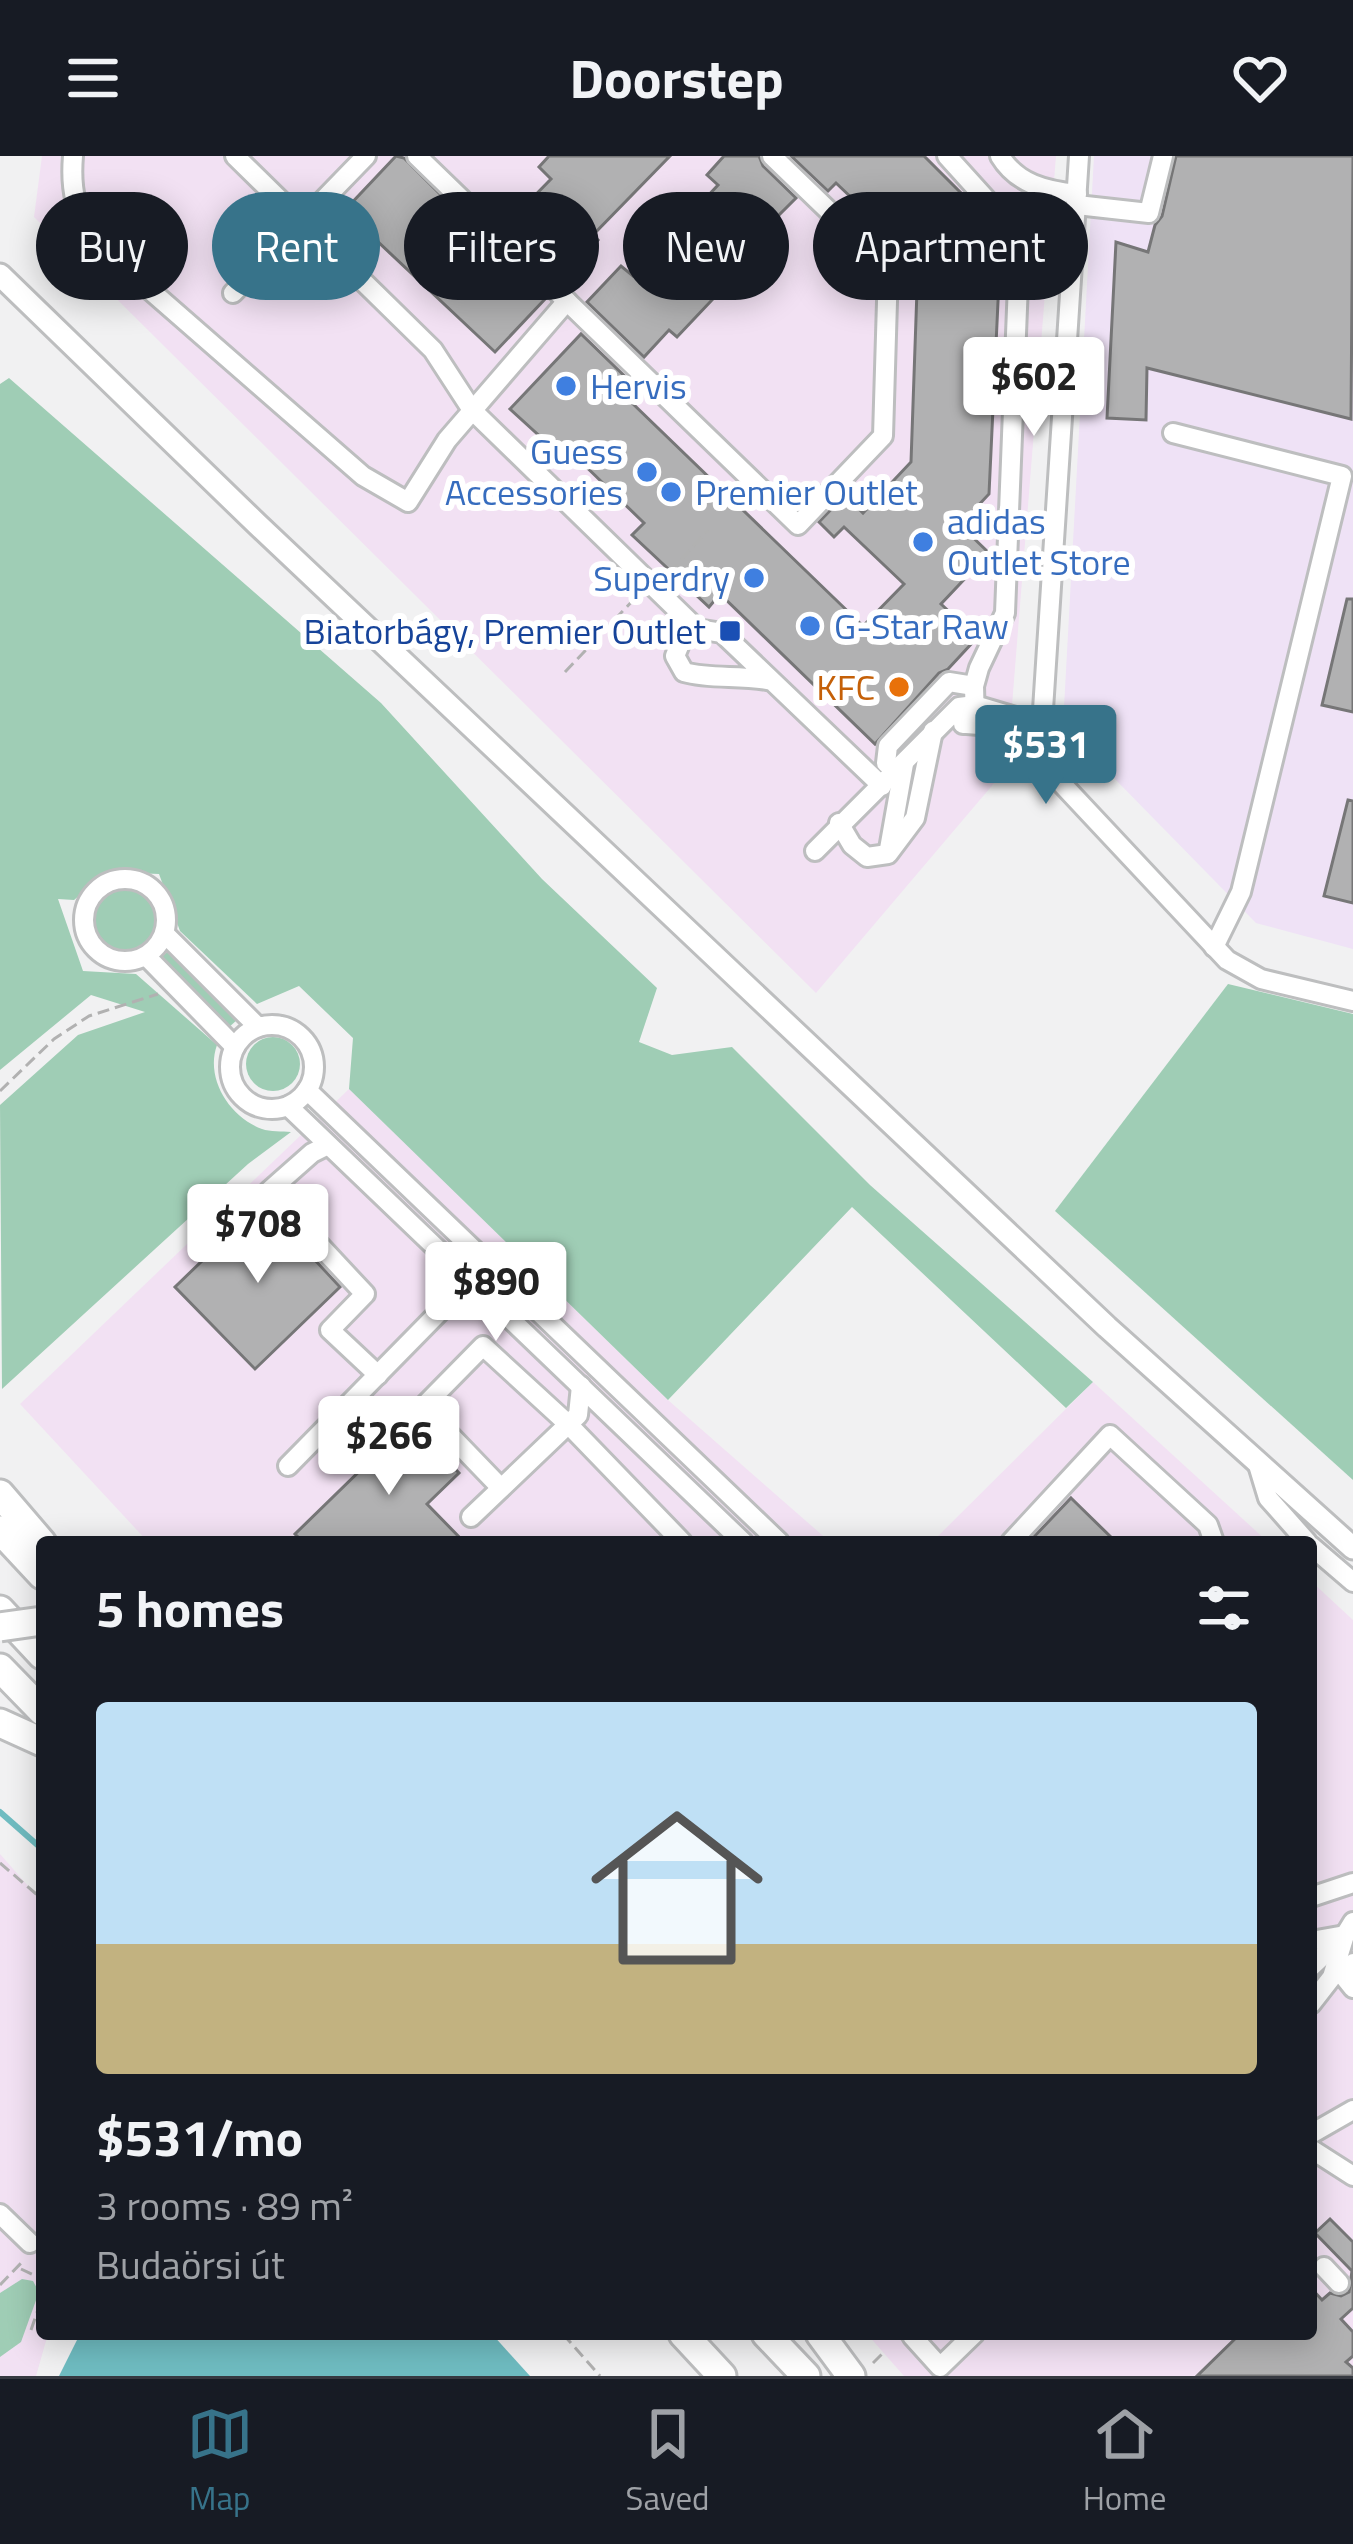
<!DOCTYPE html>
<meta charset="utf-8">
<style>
:root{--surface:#171b24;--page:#242831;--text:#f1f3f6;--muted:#9ea1a6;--line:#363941;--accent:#37738a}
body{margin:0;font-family:"Titillium Web",sans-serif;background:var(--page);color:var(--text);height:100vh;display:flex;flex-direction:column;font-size:45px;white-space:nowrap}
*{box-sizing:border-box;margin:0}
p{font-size:39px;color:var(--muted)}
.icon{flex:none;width:66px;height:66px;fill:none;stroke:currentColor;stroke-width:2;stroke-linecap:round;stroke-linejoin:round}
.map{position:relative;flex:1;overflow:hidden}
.sheet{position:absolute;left:36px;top:1380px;width:1281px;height:804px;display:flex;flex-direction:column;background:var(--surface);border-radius:12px;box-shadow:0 6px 30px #0003}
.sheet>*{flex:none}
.top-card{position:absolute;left:36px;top:36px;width:1281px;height:108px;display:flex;gap:24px}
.price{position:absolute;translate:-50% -102px;padding:0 27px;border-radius:12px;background:#fff;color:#222;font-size:39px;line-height:78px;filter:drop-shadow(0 3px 6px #0008)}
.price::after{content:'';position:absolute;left:50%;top:72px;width:36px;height:27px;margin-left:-18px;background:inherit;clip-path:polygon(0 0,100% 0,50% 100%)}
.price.on{background:var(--accent);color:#fff}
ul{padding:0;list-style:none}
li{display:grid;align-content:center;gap:24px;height:636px;padding:0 60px}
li+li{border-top:3px solid var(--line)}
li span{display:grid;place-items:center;height:372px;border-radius:12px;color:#555}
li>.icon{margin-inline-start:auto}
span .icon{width:216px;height:216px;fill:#fffc;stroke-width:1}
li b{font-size:51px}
h2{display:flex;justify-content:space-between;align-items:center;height:144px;padding:0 60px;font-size:51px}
.pill{padding:0 42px;border-radius:54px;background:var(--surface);box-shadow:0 6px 30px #0003;font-size:42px;line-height:108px}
.pill.on{background:var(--accent);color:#fff}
header{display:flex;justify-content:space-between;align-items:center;height:156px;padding:0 60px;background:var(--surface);font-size:54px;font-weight:700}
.menu{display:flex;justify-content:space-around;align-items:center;height:168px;border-top:3px solid var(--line);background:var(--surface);font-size:33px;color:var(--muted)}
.menu a{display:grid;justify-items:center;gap:6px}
.menu .on{color:var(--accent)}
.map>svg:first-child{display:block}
.commercial{fill:#f2e1f3}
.industrial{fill:#efe2f6}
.green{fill:#9fcdb5}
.water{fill:#6fbcc1}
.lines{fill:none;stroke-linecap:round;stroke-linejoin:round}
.stream{stroke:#6fbcc1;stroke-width:6}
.building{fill:#b1b1b2;stroke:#767677;stroke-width:3}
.minor-casing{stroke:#bdbebf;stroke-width:24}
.major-casing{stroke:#bdbebf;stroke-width:27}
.highway-casing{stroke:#bdbebf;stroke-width:33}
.path{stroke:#b1b1b1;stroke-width:3;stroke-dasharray:12 6;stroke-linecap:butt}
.minor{stroke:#fff;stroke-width:18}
.major{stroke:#fff;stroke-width:21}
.highway{stroke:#fff;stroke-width:27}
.highway-bridge-casing{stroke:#bdbebf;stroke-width:33;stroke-linecap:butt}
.highway-bridge{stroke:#fff;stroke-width:27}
.shop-dot{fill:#3f7fe0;stroke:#fff;stroke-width:4.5}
.transit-dot{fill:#1a4fb4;stroke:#fff;stroke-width:4.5}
.food-dot{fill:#e8710a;stroke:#fff;stroke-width:4.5}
.labels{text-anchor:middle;stroke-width:12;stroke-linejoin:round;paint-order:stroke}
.shop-label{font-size:36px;fill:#366cbe;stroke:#fff;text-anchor:start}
.transit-label{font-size:36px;fill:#164399;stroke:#fff;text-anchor:end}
.food-label{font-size:36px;fill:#c56008;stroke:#fff;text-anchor:end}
</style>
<header><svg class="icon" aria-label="menu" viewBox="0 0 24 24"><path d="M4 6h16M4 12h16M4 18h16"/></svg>Doorstep<svg class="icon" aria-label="heart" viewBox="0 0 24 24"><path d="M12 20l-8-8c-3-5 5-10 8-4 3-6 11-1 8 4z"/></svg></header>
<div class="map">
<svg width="1353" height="2220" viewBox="0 0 1353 2220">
<rect width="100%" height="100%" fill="#f1f1f2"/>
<!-- commercial -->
<g class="commercial">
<polygon points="42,0 1056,0 1007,612 816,837 34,61"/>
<polygon points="349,933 668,1244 830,1386 148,1386 20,1248"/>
<polygon points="1093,1226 1268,1386 932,1386"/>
<polygon points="1311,1425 1353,1464 1353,2220 904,2220 867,2178 1311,2178"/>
<polygon points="0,1698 42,1746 42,2178 48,2178 36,2220 0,2220"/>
</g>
<!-- industrial -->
<polygon class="industrial" points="1094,0 1353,0 1353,793 1256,767 1063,570"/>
<!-- green -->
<g class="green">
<path d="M 9,222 L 381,547 L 542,723 L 657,832 L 639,886 L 672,899 L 732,891 L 870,1029 L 1093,1226 L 1066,1252 L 852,1051 L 668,1244 L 349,933 L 353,882 L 299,830 L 257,848 L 180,775 L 159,718 L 108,716 L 74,744 L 58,743 L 83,815 L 136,818 L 217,889 C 205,922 229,961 262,973 C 270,976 282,975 291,976 L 248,1008 L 2,1233 L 0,949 L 78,879 L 145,856 L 91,839 L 0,914 L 0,228 Z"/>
<circle cx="124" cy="767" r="34"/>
<polygon points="171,793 238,863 227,873 161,801"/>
<polygon points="1228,828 1353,858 1353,1324 1055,1055"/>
<circle cx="273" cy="908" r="27"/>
<polygon points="22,2123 33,2125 39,2136 21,2186 0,2201 0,2137"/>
</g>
<!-- water -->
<polygon class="water" points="80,2178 492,2178 530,2220 59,2220"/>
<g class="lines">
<!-- stream -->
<polyline class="stream" points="0,1656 42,1693"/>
</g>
<!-- building -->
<g class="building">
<polygon points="396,0 404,2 545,143 495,196 376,84 360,102 328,72"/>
<polygon points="549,0 670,0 593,79 598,84 562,122 507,68 551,23 539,11"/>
<polygon points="724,0 759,0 763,10 796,42 773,65 780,72 677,181 669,174 644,201 587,146 621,110 633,120 718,29 707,19"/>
<polygon points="791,0 924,0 975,51 967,62 983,78 982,102 1000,103 989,338 960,369 989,397 941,448 956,462 952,466 973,486 948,513 939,517 875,588 720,438 709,451 632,379 644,367 574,299 567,305 510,253 581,178 640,235 630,245 863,470 904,428 844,371 834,381 819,366 845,339 863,357 911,306 918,105 836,27 828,35"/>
<polygon points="1176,0 1353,0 1351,263 1147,212 1146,264 1107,262 1116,86 1148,96 1155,69 1162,60"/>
<polygon points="1347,443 1353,443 1353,556 1322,549"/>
<polygon points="1348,644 1353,645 1353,747 1324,740"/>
<polygon points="262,1047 340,1131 255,1213 175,1131"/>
<polygon points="410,1266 459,1317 427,1348 464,1386 303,1386 295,1378"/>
<polygon points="1071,1342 1116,1386 1029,1386"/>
<polygon points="1330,2063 1353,2086 1353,2152 1341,2163 1353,2176 1353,2200 1346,2206 1353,2212 1353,2220 1197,2220 1240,2178 1311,2178 1311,2132 1322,2144 1330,2137 1341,2140 1349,2136 1352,2115 1315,2077"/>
</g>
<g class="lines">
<defs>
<g id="minor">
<path d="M 73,0 C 70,35 76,57 95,86 L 363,320 L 408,346 L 447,284 L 567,145"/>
<polyline points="235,0 433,194 472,254 697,473"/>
<polyline points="417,0 798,369 883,280 888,112 772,0"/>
<polyline points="947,0 1013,73 1019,102 1005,457 979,512 974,530 975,568"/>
<path d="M 1000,0 C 1017,28 1046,35 1077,38"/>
<polyline points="1079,0 1042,569 1063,629 1227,804 1261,823 1353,845"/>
<polyline points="1077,49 1149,57 1163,0"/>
<polyline points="233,137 366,0"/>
<polyline points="1173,277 1342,320 1241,736 1214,791"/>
<path d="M 772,525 C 742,518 712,524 684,516 L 675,500 L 682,483 L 697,473 L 722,477 L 882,630"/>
<path d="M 963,568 C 997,567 1026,583 1051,604"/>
<polyline points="895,615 886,607 888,590 949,526 974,530"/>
<polyline points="839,667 852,689 867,701 888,698 915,662 933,575"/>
<polyline points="889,693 904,608"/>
<polyline points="815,695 959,551 975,549 1042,569"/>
<circle cx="125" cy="764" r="41"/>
<polyline points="165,778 258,871"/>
<polyline points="146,800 235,891"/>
<circle cx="272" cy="911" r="42"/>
<polyline points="307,934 779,1386"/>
<polyline points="288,950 743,1386"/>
<polyline points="328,989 312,997 269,1035 365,1138 330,1174 378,1219"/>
<polyline points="1258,1309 1268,1342 1307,1386"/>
<polyline points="288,1310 454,1141"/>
<polyline points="501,1332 423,1251 483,1190 568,1268 682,1386"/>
<polyline points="471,1361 578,1259 581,1230"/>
<polyline points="1011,1386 1110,1279 1208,1369 1214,1386"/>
<polyline points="1311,1390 1353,1426"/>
<polyline points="1311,1741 1353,1727"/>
<polyline points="1311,1785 1345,1779 1332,1821 1311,1848"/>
<polyline points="1353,1807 1345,1822 1353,1832"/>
<polyline points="1311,1811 1345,1779 1353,1766"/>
<polyline points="1311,1978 1353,1954"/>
<polyline points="1311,1993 1353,2020"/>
<polyline points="0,2058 30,2087"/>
<polyline points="1324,2111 1339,2127"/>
<polyline points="912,2180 940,2211 974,2178"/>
</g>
<polyline id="major" points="0,119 257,368 1107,1171 1353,1392"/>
<g id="highway">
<polyline points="0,1338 42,1387"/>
<polyline points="0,1374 42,1419"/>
<polyline points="0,1454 42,1499"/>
<polyline points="0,1512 42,1555"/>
<polyline points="0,1567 42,1586"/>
<polyline points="683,2178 722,2220"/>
<polyline points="766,2178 806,2220"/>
<polyline points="820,2178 851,2220"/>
</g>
</defs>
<!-- minor casing -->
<use href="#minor" class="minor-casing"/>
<!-- major casing -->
<use href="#major" class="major-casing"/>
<!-- highway casing -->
<use href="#highway" class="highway-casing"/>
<!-- path -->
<g class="path">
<polyline points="669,417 708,374"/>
<polyline points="565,516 638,439"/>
<polyline points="0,935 54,883 89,860 158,838"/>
<polyline points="0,1707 42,1743"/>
<polyline points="21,2113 42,2123"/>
<polyline points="0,2129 23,2105"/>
<polyline points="31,2174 42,2142"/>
<polyline points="563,2178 600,2220"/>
<polyline points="873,2207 885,2195"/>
</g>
<!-- minor -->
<use href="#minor" class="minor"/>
<!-- major -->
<use href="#major" class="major"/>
<!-- highway -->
<use href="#highway" class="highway"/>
<defs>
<polyline id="highway-bridge" points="0,1471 42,1465"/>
</defs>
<!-- highway-bridge casing -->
<use href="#highway-bridge" class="highway-bridge-casing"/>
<!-- highway-bridge -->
<use href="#highway-bridge" class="highway-bridge"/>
</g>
<!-- markers -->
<g class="shop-dot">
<circle cx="566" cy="230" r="12"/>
<circle cx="647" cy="316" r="12"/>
<circle cx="671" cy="336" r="12"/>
<circle cx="923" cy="386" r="12"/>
<circle cx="754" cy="422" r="12"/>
<circle cx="810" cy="470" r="12"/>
</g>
<rect class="transit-dot" x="718" y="463" width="24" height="24" rx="6"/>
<circle class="food-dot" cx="899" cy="531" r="12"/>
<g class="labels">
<!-- shop labels -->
<g class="shop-label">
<text x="590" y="243">Hervis</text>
<text x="623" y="308" text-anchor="end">Guess<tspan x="623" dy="41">Accessories</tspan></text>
<text x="695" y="349">Premier Outlet</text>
<text x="947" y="378">adidas<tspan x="947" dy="41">Outlet Store</tspan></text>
<text x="730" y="435" text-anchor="end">Superdry</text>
<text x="834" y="483">G-Star Raw</text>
</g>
<!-- transit labels -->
<g class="transit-label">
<text x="706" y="488">Biatorbágy, Premier Outlet</text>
</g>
<!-- food labels -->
<g class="food-label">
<text x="875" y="544">KFC</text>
</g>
</g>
</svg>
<b class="price" style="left:1034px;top:283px">$602</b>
<b class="price on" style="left:1046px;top:651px">$531</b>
<b class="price" style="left:258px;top:1130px">$708</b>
<b class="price" style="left:496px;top:1188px">$890</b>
<b class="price" style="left:389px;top:1342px">$266</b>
<div class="top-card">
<a class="pill">Buy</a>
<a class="pill on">Rent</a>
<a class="pill">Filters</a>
<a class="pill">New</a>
<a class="pill">Apartment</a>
</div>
<section class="sheet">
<h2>5 homes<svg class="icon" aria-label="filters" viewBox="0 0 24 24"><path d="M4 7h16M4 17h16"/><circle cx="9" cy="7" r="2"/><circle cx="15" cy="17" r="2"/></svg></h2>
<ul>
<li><span style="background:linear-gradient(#bfe0f5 65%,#c2b280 0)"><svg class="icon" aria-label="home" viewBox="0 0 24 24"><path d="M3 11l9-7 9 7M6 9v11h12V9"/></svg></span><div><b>$531/mo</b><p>3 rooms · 89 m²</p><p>Budaörsi út</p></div></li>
</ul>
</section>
</div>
<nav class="menu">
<a class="on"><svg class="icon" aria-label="map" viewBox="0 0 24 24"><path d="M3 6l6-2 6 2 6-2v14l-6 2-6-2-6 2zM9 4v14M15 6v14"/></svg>Map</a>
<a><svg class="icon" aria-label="saved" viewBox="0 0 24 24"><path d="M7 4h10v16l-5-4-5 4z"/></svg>Saved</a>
<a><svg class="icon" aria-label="home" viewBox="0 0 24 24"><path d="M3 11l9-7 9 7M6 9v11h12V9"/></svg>Home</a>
</nav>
